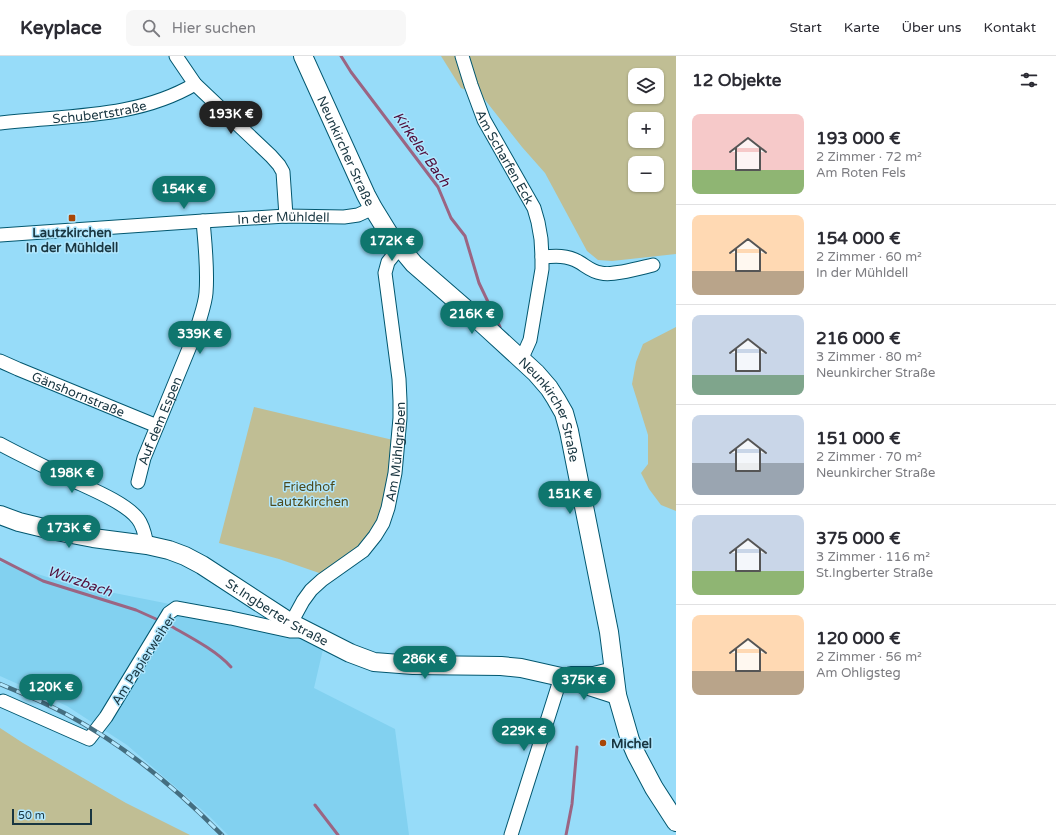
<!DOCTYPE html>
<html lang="de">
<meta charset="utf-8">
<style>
:root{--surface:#fff;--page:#f7f7f7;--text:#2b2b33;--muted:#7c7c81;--line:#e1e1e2;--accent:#0f766e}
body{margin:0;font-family:"Varela Round",sans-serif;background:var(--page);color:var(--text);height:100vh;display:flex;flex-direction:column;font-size:15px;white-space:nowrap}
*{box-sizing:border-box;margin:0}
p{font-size:13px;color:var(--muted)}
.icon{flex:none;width:22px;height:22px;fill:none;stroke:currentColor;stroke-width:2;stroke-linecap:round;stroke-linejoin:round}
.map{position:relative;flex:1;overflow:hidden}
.panel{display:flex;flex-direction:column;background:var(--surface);width:380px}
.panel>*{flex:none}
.fabs{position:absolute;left:628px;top:12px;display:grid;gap:8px}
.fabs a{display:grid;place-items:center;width:36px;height:36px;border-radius:8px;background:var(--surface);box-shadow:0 1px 3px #0004;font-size:20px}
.scale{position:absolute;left:12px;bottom:10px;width:80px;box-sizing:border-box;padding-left:4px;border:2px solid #193641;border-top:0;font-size:11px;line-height:14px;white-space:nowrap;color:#193641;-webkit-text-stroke:3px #b1e7fe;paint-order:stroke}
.price{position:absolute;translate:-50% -34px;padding:0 9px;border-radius:14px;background:var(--accent);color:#fff;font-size:13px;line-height:26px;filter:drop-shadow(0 1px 2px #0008)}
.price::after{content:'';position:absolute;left:50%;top:24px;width:12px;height:9px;margin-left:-6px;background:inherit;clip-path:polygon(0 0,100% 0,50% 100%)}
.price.current{background:#222;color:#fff}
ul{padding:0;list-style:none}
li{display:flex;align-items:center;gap:12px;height:100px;padding:0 16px}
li+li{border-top:1px solid var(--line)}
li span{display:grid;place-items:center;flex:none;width:112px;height:80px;border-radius:8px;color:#555}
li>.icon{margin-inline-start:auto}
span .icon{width:48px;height:48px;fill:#fffc;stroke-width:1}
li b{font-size:17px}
h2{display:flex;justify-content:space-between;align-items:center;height:48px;padding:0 16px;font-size:17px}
header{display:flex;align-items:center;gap:24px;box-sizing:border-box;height:56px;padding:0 20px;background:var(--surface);border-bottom:1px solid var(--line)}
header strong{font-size:19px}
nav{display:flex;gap:22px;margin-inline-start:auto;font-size:14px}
.search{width:280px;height:36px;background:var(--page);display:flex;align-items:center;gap:10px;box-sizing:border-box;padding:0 14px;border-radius:8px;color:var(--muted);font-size:15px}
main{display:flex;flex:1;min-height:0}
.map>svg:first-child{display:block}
.built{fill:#82d1f0}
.green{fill:#c0be94;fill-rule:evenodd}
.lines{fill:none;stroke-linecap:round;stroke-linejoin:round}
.stream{stroke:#9b6583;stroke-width:3}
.minor-casing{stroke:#02576f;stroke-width:15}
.secondary-casing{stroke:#02576f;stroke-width:20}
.minor{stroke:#fff;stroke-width:13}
.secondary{stroke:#fff;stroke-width:18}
.rail-casing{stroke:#446e80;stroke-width:4.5}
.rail{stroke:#b1e7fe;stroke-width:3;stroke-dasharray:9;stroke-linecap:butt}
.poi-dot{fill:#a84607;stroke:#b1e7fe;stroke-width:1.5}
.labels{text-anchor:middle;stroke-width:3;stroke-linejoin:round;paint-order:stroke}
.street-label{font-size:13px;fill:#193641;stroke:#b1e7fe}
.poi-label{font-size:13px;font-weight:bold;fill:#193641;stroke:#b1e7fe}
.park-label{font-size:13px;fill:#4e4a1c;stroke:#b1e7fe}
.water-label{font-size:14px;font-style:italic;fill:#510d3a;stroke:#b1e7fe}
</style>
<header>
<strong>Keyplace</strong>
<div class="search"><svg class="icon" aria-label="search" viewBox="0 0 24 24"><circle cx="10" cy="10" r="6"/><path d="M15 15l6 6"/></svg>Hier suchen</div>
<nav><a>Start</a><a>Karte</a><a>Über uns</a><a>Kontakt</a></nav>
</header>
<main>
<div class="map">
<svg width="676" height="779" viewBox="0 0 676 779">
<rect width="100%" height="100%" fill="#97dcf9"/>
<!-- built -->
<polygon class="built" points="0,506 69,528 210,556 283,567 324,589 314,632 395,673 409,779 228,779 209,760 127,689 67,650 0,620"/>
<!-- green -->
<g class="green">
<path d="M 441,0 L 676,0 L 676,198 L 612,205 L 598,204 L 587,195 L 545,117 L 522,91 L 482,40 L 461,32 ZM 635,19 L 657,19 L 657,41 L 635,41 ZM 635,63 L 657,63 L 657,85 L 635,85 ZM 635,107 L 657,107 L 657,129 L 635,129 Z"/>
<polygon points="676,271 676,455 661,449 649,433 641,417 648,408 648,379 632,328 636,306 643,288"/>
<path d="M 254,351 L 393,384 C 389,414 386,459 366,484 C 355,498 337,508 322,518 L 279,503 L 219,487 Z"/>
<polygon points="0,672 23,687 126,747 190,779 0,779"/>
</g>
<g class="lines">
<!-- stream -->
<g class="stream">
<polyline points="341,0 351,16 438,131 451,162 465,180 479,227 500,271"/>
<polyline points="0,503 43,525 136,554 156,563"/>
<path d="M 169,569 C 188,580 216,594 231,611"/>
<polyline points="315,749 338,779"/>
<polyline points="566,779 572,748 577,691"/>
</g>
<defs>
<g id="minor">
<polyline points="176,0 195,28 271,100 279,109 283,116 286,160"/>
<path id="s1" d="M 462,0 L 471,29 L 484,64 L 534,152 L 538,166 L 541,183 L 542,201 L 542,213 L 530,284 L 521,304"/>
<path id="s2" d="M 0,67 C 66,59 136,63 195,28"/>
<path id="s3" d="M 0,179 L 203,165 L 286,160 L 344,161 L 358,159 L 373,152"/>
<path d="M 542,201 C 555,200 567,199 579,206 C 586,210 592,216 601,217 C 613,220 640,212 653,209"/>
<path id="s4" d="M 0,305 L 18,313 L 157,370"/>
<path d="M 0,388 C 24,401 48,412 72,424 C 91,433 126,447 138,463 C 144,471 145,480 147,489"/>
<path id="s5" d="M 138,426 L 144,402 L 197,273 C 200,261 205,249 206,237 C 208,213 205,188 203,165"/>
<path id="s6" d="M 291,567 L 303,545 L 311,534 L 322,524 L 363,495 L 375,480 L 383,467 L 388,452 L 395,417 L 400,362 L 400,345 L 399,323 L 385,217 L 388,206 L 400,191"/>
<polyline points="3,645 89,683 106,661 169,557 176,552 231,562 290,575 302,575"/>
<polyline points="511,779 561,621"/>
</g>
<g id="secondary">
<path id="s7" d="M 303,0 L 366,139 L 373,152 L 389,178 L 414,208 L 475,261 L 536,317 L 549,332 L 556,343 L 564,357 L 569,375 L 609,576 L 617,639 L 630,684 L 636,698 L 654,732 L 676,766"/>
<path id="s8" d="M 0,459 L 19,466 L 56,475 L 93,482 L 147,489 L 169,494 L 185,500 L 202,509 L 291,567 L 350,597 L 374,606 L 413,609 L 501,610 L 521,612 L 561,621 L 617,639"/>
<polyline points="571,620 594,620 614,615"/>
</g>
</defs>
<!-- minor casing -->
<use href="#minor" class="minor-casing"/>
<!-- secondary casing -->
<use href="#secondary" class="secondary-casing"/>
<!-- minor -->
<use href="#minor" class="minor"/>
<!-- secondary -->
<use href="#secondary" class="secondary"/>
<defs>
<path id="rail" d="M 0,628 C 22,637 45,647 66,658 C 124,689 176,732 222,779"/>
</defs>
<!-- rail casing -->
<use href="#rail" class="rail-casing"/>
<!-- rail -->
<use href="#rail" class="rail"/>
</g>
<!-- markers -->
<g class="poi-dot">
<rect x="68" y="158" width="8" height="8" rx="2"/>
<circle cx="603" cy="687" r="4"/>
</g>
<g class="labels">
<!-- street labels -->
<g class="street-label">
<text dy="5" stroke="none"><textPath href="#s2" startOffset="100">Schubertstraße</textPath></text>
<text dy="5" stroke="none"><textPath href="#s7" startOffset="104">Neunkircher Straße</textPath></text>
<text dy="5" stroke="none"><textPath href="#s1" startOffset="110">Am Scharfen Eck</textPath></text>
<text dy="5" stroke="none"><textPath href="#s3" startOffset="284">In der Mühldell</textPath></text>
<text dy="5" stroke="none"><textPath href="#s4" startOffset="85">Gänshornstraße</textPath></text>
<text dy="5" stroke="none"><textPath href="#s7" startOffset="440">Neunkircher Straße</textPath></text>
<text dy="5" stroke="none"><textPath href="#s5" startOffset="65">Auf dem Espen</textPath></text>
<text dy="5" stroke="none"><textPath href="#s6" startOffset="211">Am Mühlgraben</textPath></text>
<text dy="5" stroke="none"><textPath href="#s8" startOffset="298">St.Ingberter Straße</textPath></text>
<text transform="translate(143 603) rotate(-57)" y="5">Am Papierweiher</text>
</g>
<!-- poi labels -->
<g class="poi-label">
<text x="72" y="181">Lautzkirchen<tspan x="72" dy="15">In der Mühldell</tspan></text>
<text x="611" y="692" text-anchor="start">Michel</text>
</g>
<!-- park labels -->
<g class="park-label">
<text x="309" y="435">Friedhof<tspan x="309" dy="15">Lautzkirchen</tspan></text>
</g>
<!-- water labels -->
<g class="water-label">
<text transform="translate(422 93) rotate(55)" y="5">Kirkeler Bach</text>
<text transform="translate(80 525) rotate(19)" y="5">Würzbach</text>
</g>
</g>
</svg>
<div class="fabs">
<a><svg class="icon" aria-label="layers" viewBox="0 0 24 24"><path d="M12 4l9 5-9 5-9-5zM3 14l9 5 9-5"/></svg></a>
<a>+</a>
<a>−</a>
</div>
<div class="scale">50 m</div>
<b class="price current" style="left:231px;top:79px">193K €</b>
<b class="price" style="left:184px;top:154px">154K €</b>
<b class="price" style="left:392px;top:206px">172K €</b>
<b class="price" style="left:472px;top:279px">216K €</b>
<b class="price" style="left:200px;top:299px">339K €</b>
<b class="price" style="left:72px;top:438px">198K €</b>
<b class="price" style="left:570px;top:459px">151K €</b>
<b class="price" style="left:69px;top:493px">173K €</b>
<b class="price" style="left:425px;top:624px">286K €</b>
<b class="price" style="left:584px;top:645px">375K €</b>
<b class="price" style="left:51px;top:652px">120K €</b>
<b class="price" style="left:524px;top:696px">229K €</b>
</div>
<section class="panel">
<h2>12 Objekte<svg class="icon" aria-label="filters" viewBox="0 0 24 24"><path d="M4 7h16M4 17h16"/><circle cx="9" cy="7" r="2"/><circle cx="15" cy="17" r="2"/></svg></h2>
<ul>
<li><span style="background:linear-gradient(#f6c9c9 70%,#8fb573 0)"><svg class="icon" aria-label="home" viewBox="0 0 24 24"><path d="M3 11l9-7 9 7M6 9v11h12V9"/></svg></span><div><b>193 000 €</b><p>2 Zimmer · 72 m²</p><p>Am Roten Fels</p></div></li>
<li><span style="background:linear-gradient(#ffd9b3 70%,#b9a48a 0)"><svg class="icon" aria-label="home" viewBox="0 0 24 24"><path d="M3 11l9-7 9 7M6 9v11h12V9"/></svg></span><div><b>154 000 €</b><p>2 Zimmer · 60 m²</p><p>In der Mühldell</p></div></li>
<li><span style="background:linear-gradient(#c9d6e8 75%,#7fa58c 0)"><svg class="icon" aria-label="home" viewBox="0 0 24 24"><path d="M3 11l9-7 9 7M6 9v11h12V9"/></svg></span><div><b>216 000 €</b><p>3 Zimmer · 80 m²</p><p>Neunkircher Straße</p></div></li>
<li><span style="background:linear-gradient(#c9d6e8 60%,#9aa5b1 0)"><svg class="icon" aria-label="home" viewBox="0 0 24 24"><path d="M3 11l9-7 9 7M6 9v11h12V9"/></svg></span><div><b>151 000 €</b><p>2 Zimmer · 70 m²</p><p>Neunkircher Straße</p></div></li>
<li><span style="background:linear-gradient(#c9d6e8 70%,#8fb573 0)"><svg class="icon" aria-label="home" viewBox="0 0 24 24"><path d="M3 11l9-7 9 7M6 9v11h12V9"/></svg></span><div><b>375 000 €</b><p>3 Zimmer · 116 m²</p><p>St.Ingberter Straße</p></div></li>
<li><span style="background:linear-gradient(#ffd9b3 70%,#b9a48a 0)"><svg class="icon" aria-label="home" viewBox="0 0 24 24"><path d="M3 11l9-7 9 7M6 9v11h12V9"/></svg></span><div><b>120 000 €</b><p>2 Zimmer · 56 m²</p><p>Am Ohligsteg</p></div></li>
</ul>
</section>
</main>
